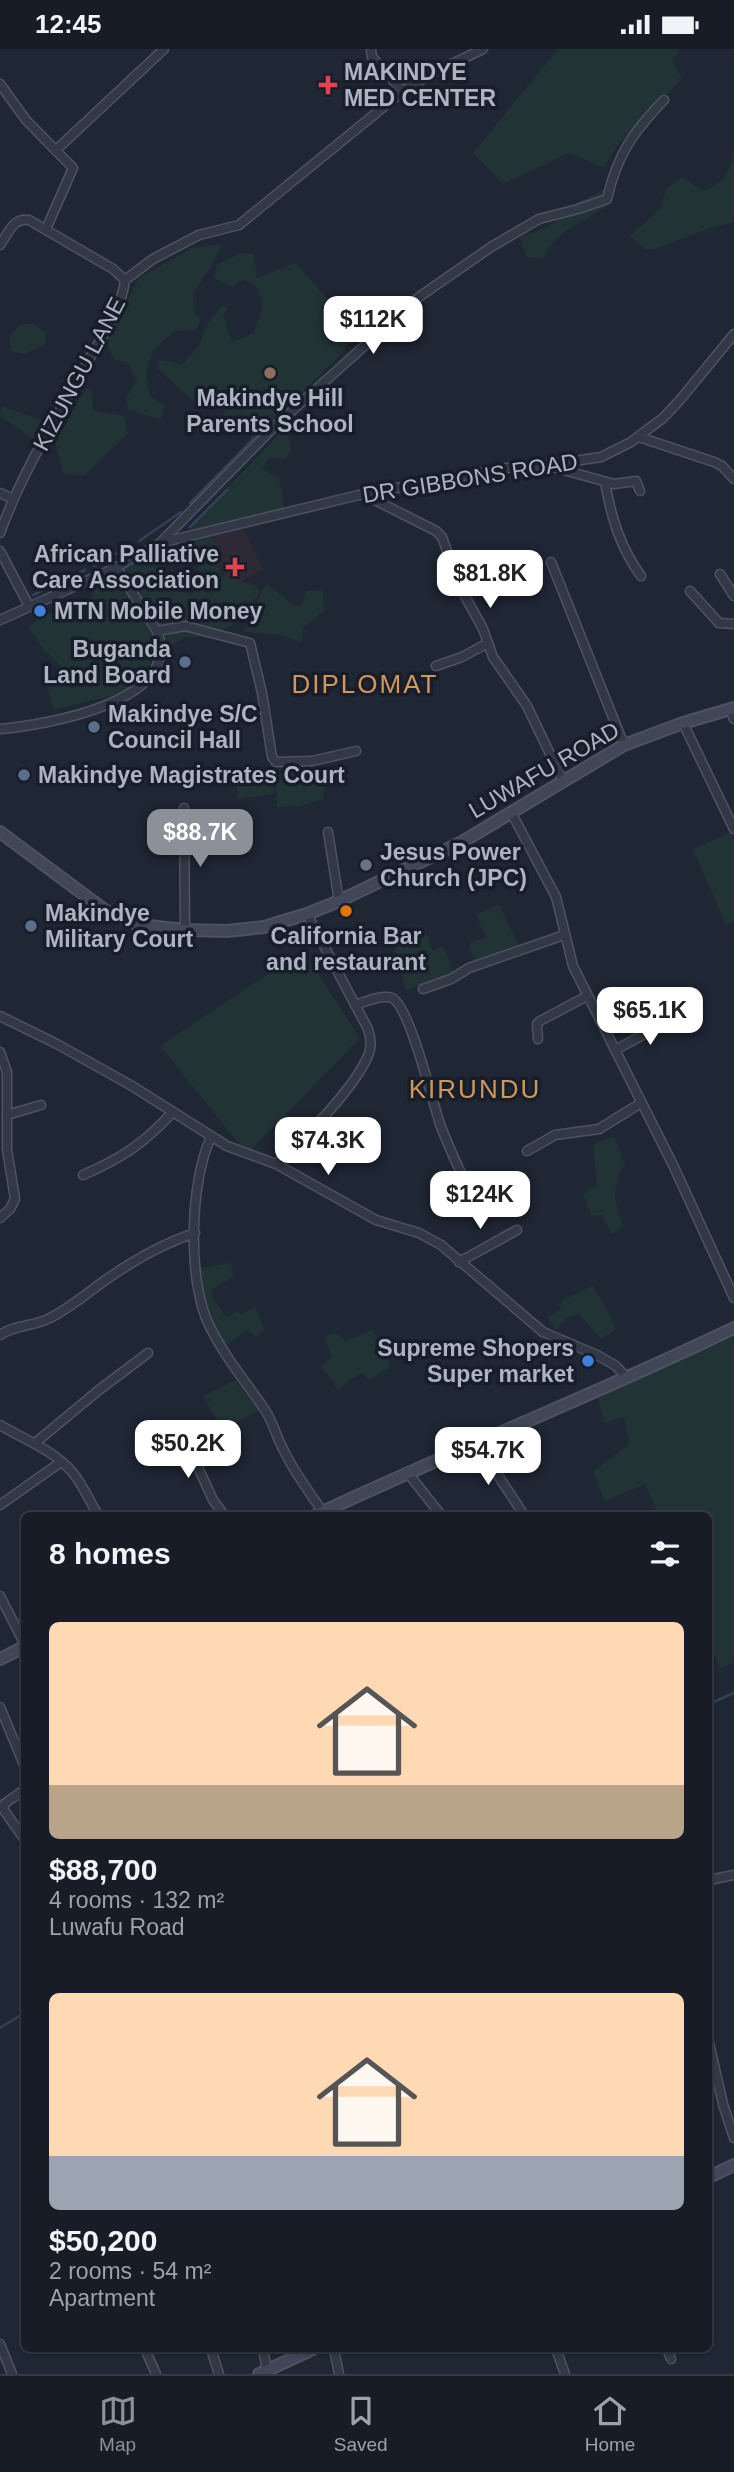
<!DOCTYPE html>
<meta charset="utf-8">
<style>
:root{--surface:#171c27;--page:#20252f;--text:#f1f3f6;--muted:#9ea1a7;--line:#363a44;--accent:#8c9099}
body{margin:0;font-family:Arial,sans-serif;background:var(--page);color:var(--text);height:100vh;display:flex;flex-direction:column;font-size:26px;white-space:nowrap}
*{box-sizing:border-box;margin:0}
p{font-size:23px;color:var(--muted)}
.icon{flex:none;width:38px;height:38px;fill:none;stroke:currentColor;stroke-width:2;stroke-linecap:round;stroke-linejoin:round}
.map{position:relative;flex:1;overflow:hidden}
.details{position:absolute;left:21px;top:1463px;width:691px;height:840px;display:flex;flex-direction:column;background:var(--surface);border-radius:10px;box-shadow:0 2px 5px #0004,0 0 0 2px var(--line)}
.details>*{flex:none}
.price{position:absolute;translate:-50% -60px;padding:0 16px;border-radius:14px;background:#fff;color:#222;font-size:23px;line-height:46px;filter:drop-shadow(0 2px 4px #0008)}
.price::after{content:'';position:absolute;left:50%;top:42px;width:21px;height:16px;margin-left:-10px;background:inherit;clip-path:polygon(0 0,100% 0,50% 100%)}
.price.active{background:var(--accent);color:#fff}
ul{padding:0;list-style:none}
li{display:grid;align-content:center;gap:14px;height:371px;padding:0 28px}
li span{display:grid;place-items:center;height:217px;border-radius:10px;color:#555}
li>.icon{margin-inline-start:auto}
span .icon{width:126px;height:126px;fill:#fffc;stroke-width:1}
li b{font-size:30px}
h2{display:flex;justify-content:space-between;align-items:center;height:84px;padding:0 28px;font-size:30px}
.status{display:flex;justify-content:space-between;align-items:center;height:49px;padding:0 35px;background:var(--surface);direction:ltr}
.status svg{height:19px;fill:currentColor}
.menu{display:flex;justify-content:space-around;align-items:center;height:98px;border-top:2px solid var(--line);background:var(--surface);font-size:19px;color:var(--muted)}
.menu a{display:grid;justify-items:center;gap:4px}
.menu .active{color:var(--accent)}
.map>svg:first-child{display:block}
.medical{fill:#2d2a36}
.green{fill:#223336}
.lines{fill:none;stroke-linecap:round;stroke-linejoin:round}
.stream{stroke:#33405c;stroke-width:2.5}
.street-casing{stroke:#4d5360;stroke-width:11}
.secondary-casing{stroke:#4d5360;stroke-width:14}
.street{stroke:#323845;stroke-width:8}
.secondary{stroke:#414758;stroke-width:10}
.health-dot{fill:#e0444e;stroke:#181e29;stroke-width:2.5}
.education-dot{fill:#8d6e63;stroke:#181e29;stroke-width:2.5}
.shop-dot{fill:#3f7fe0;stroke:#181e29;stroke-width:2.5}
.service-dot{fill:#5c6f8a;stroke:#181e29;stroke-width:2.5}
.worship-dot{fill:#6b7280;stroke:#181e29;stroke-width:2.5}
.food-dot{fill:#e8710a;stroke:#181e29;stroke-width:2.5}
.labels{text-anchor:middle;stroke-width:7;stroke-linejoin:round;paint-order:stroke}
.poi-label{font-size:23px;font-weight:bold;fill:#acb3c2;stroke:#181e29;text-anchor:start}
.street-label{font-size:23px;fill:#acb3c2;stroke:#181e29}
.quarter-label{font-size:26px;letter-spacing:2px;fill:#ce975b;stroke:#181e29}
</style>
<div class="status"><b>12:45</b><svg viewBox="0 0 49 12"><path d="M0 12V9h3v3zM5 12V6h3v6zM10 12V3h3v9zM15 12V0h3v12zM26 1h20v11H26zM47 4h2v5h-2z"/></svg></div>
<div class="map">
<svg width="734" height="2325" viewBox="0 0 734 2325">
<rect width="100%" height="100%" fill="#1f2634"/>
<!-- medical -->
<polygon class="medical" points="244,479 263,520 231,539 206,488"/>
<!-- green -->
<g class="green">
<polygon points="558,0 680,0 672,12 682,30 620,93 604,119 569,104 503,135 473,104"/>
<path d="M 734,101 L 734,173 L 707,180 L 656,200 L 646,200 L 630,187 L 660,160 L 666,140 L 683,128 L 702,142 C 723,136 731,122 734,101 Z"/>
<path d="M 605,140 L 608,156 C 581,176 559,177 543,210 L 527,208 L 519,188 L 548,178 L 577,154 Z"/>
<polygon points="222,195 211,218 193,244 194,263 201,270 196,281 175,282 153,301 146,324 150,347 164,357 161,371 128,360 126,349 137,332 128,313 115,311 106,295 138,230 191,199"/>
<polygon points="240,204 254,205 257,229 295,214 357,282 341,305 309,337 274,381 250,392 253,382 238,384 224,368 225,359 199,358 156,318 159,311 176,313 182,316 198,298 209,273 222,257 228,259 223,267 232,293 254,284 263,255 256,237 243,230 233,238 214,229 217,216"/>
<polygon points="20,275 32,275 45,283 46,295 25,305 11,302 9,289"/>
<polygon points="86,339 92,342 93,362 124,367 128,384 84,427 64,425 55,394"/>
<polygon points="2,357 43,372 35,391 0,367"/>
<polygon points="287,377 291,402 285,409 269,409 262,420 279,429 284,459 189,482 188,479"/>
<polygon points="209,488 216,496 221,526 256,537 260,544 234,575 210,588 186,588 170,597 122,521 157,505 166,520 174,540 191,546 201,535 194,492"/>
<path d="M 114,523 L 156,589 L 158,601 L 144,625 L 126,643 L 54,661 L 46,634 L 61,625 L 63,620 L 41,597 L 28,577 C 40,570 51,562 63,557 C 82,550 90,563 95,532 Z"/>
<polygon points="266,534 293,556 302,557 306,542 323,541 324,562 303,578 301,594 283,586 243,583"/>
<polygon points="315,714 325,729 323,750 300,757 277,758 275,725 281,724 281,716"/>
<polygon points="264,728 267,733 273,732 274,745 238,750 236,731"/>
<polygon points="731,783 734,791 734,873 726,876 693,800"/>
<polygon points="499,855 519,896 495,905 486,906 485,910 475,913 469,894 486,888 476,866"/>
<polygon points="406,885 427,885 433,902 443,897 454,925 406,941 392,890"/>
<polygon points="303,902 360,989 247,1105 160,997"/>
<path d="M 614,1087 L 625,1116 C 610,1137 615,1154 623,1177 L 612,1185 L 602,1166 L 592,1167 L 583,1145 L 597,1136 L 593,1095 Z"/>
<polygon points="231,1214 233,1227 211,1242 214,1251 226,1268 238,1262 241,1265 255,1258 265,1281 257,1288 247,1281 224,1298 210,1273 200,1219"/>
<polygon points="593,1237 607,1261 616,1280 601,1290 579,1265 566,1269 556,1281 548,1269 560,1261 562,1251"/>
<polygon points="373,1281 391,1318 369,1331 363,1324 349,1331 339,1342 322,1318 332,1307 324,1287 336,1284 345,1292"/>
<polygon points="734,1288 734,1613 721,1620 709,1595 709,1466 659,1466 645,1435 605,1452 593,1423 629,1395 624,1368 605,1374 597,1349"/>
<polygon points="235,1331 259,1362 222,1380 203,1347"/>
</g>
<g class="lines">
<!-- stream -->
<g class="stream">
<polyline points="190,454 260,383"/>
<polyline points="190,478 227,441"/>
<polyline points="139,492 181,463"/>
<polyline points="94,517 132,496"/>
<polyline points="33,546 85,521"/>
<polyline points="27,563 40,557"/>
<polyline points="709,1655 734,1644"/>
<polyline points="0,1979 24,1964"/>
</g>
<defs>
<g id="street">
<polyline points="371,0 372,8 403,42"/>
<polyline points="0,35 26,71 73,119 46,180"/>
<polyline points="56,101 164,0"/>
<path d="M 0,196 C 8,185 13,168 29,171 L 113,220 L 125,231 C 121,263 99,292 84,319 C 54,372 21,426 0,484"/>
<polyline points="125,231 153,210 199,186 239,176 403,42 433,24 483,0"/>
<polyline points="639,388 714,413 722,417 734,430"/>
<polyline points="553,418 614,435 636,432 640,442"/>
<path d="M 605,433 C 611,468 620,498 641,527"/>
<polyline points="0,444 13,450"/>
<polyline points="363,445 436,482 442,488 460,538 483,580 493,608 527,657 563,732"/>
<path d="M 162,492 L 274,378 L 419,248 L 491,198 L 539,170 L 578,160 L 607,150 C 617,106 633,83 664,51"/>
<polyline points="0,502 29,557"/>
<polyline points="551,513 624,696"/>
<polyline points="116,518 157,582 185,577 250,594 262,644 272,708 276,713 312,712 356,702"/>
<polyline points="720,525 734,547"/>
<polyline points="690,542 719,574 734,575"/>
<polyline points="0,571 113,520 160,494 359,446 506,419 547,416 601,408 631,393 663,369 680,351 734,285"/>
<polyline points="436,617 462,608 488,594"/>
<polyline points="730,660 734,670"/>
<polyline points="683,674 734,780"/>
<path d="M 0,680 C 45,676 185,653 157,582"/>
<polyline points="184,759 185,881"/>
<polyline points="511,763 556,848 573,917 674,1118 734,1249"/>
<polyline points="328,783 339,852"/>
<polyline points="423,940 451,930 469,919 564,886"/>
<path d="M 355,956 C 365,953 382,945 392,949 C 410,957 433,1056 441,1078 C 451,1103 462,1127 474,1151"/>
<polyline points="0,967 57,995 132,1037 227,1097 276,1115 376,1171 419,1184 441,1196 543,1283 597,1306 616,1317 626,1328"/>
<polyline points="538,990 537,975 540,972 587,947"/>
<polyline points="615,1001 671,971"/>
<polyline points="0,1003 7,1023 7,1100 15,1150 10,1160 0,1169"/>
<polyline points="7,1066 41,1056"/>
<path d="M 211,1088 C 190,1132 187,1231 209,1276 C 224,1307 246,1333 265,1361 C 273,1373 276,1387 283,1400 C 294,1423 309,1443 323,1463"/>
<polyline points="527,1102 555,1086 599,1080 641,1054"/>
<path d="M 276,1115 C 304,1090 353,1041 368,1007 C 372,998 371,989 368,980 L 307,865"/>
<path d="M 83,1126 C 122,1109 143,1095 172,1064"/>
<polyline points="459,1213 517,1181"/>
<path d="M 0,1286 C 16,1275 33,1278 50,1269 C 70,1259 86,1245 104,1232 C 131,1213 164,1194 195,1184"/>
<path d="M 0,1376 C 25,1391 54,1401 73,1424 C 83,1436 90,1453 98,1466"/>
<polyline points="180,1379 213,1451 224,1466"/>
<polyline points="476,1393 524,1466"/>
<polyline points="35,1394 99,1341 148,1304"/>
<polyline points="407,1423 441,1466"/>
<polyline points="0,1456 61,1413"/>
<polyline points="0,1547 24,1594"/>
<polyline points="0,1658 24,1716"/>
<polyline points="24,1741 4,1755 4,1761 24,1790"/>
<polyline points="709,1831 734,1826"/>
<polyline points="709,1994 723,2055 734,2089"/>
<polyline points="0,2295 12,2325"/>
<polyline points="145,2300 156,2325"/>
<polyline points="211,2300 219,2325"/>
<polyline points="263,2300 267,2321"/>
<polyline points="334,2300 339,2325"/>
<polyline points="556,2300 565,2325"/>
<polyline points="667,2300 671,2310"/>
</g>
<g id="secondary">
<polyline points="0,783 106,862 139,876 185,881 227,882 264,878 307,865 339,852 462,793 624,696 683,674 734,659"/>
<path d="M 316,1466 C 454,1401 597,1345 734,1279"/>
<polyline points="0,1610 24,1598"/>
<polyline points="709,2128 734,2116"/>
<polyline points="259,2325 313,2300"/>
</g>
</defs>
<!-- street casing -->
<use href="#street" class="street-casing"/>
<!-- secondary casing -->
<use href="#secondary" class="secondary-casing"/>
<!-- street -->
<use href="#street" class="street"/>
<!-- secondary -->
<use href="#secondary" class="secondary"/>
</g>
<!-- markers -->
<g class="health-dot">
<path d="M324.5 25.5h7v7h7v7h-7v7h-7v-7h-7v-7h7z"/>
<path d="M231.5 507.5h7v7h7v7h-7v7h-7v-7h-7v-7h7z"/>
</g>
<circle class="education-dot" cx="270" cy="324" r="7"/>
<g class="shop-dot">
<circle cx="40" cy="562" r="7"/>
<circle cx="588" cy="1312" r="7"/>
</g>
<g class="service-dot">
<circle cx="185" cy="613" r="7"/>
<circle cx="94" cy="678" r="7"/>
<circle cx="24" cy="726" r="7"/>
<circle cx="31" cy="877" r="7"/>
</g>
<circle class="worship-dot" cx="366" cy="816" r="7"/>
<circle class="food-dot" cx="346" cy="862" r="7"/>
<g class="labels">
<!-- poi labels -->
<g class="poi-label">
<text x="344" y="31">MAKINDYE<tspan x="344" dy="26">MED CENTER</tspan></text>
<text x="270" y="357" text-anchor="middle">Makindye Hill<tspan x="270" dy="26">Parents School</tspan></text>
<text x="219" y="513" text-anchor="end">African Palliative<tspan x="219" dy="26">Care Association</tspan></text>
<text x="54" y="570">MTN Mobile Money</text>
<text x="171" y="608" text-anchor="end">Buganda<tspan x="171" dy="26">Land Board</tspan></text>
<text x="108" y="673">Makindye S/C<tspan x="108" dy="26">Council Hall</tspan></text>
<text x="38" y="734">Makindye Magistrates Court</text>
<text x="380" y="811">Jesus Power<tspan x="380" dy="26">Church (JPC)</tspan></text>
<text x="45" y="872">Makindye<tspan x="45" dy="26">Military Court</tspan></text>
<text x="346" y="895" text-anchor="middle">California Bar<tspan x="346" dy="26">and restaurant</tspan></text>
<text x="574" y="1307" text-anchor="end">Supreme Shopers<tspan x="574" dy="26">Super market</tspan></text>
</g>
<!-- street labels -->
<g class="street-label">
<text transform="translate(79 325) rotate(-62)" y="8">KIZUNGU LANE</text>
<text transform="translate(470 429) rotate(-9)" y="8">DR GIBBONS ROAD</text>
<text transform="translate(544 721) rotate(-30)" y="8">LUWAFU ROAD</text>
</g>
<!-- quarter labels -->
<g class="quarter-label">
<text x="365" y="644">DIPLOMAT</text>
<text x="475" y="1049">KIRUNDU</text>
</g>
</g>
</svg>
<b class="price" style="left:373px;top:307px">$112K</b>
<b class="price" style="left:490px;top:561px">$81.8K</b>
<b class="price active" style="left:200px;top:820px">$88.7K</b>
<b class="price" style="left:650px;top:998px">$65.1K</b>
<b class="price" style="left:328px;top:1128px">$74.3K</b>
<b class="price" style="left:480px;top:1182px">$124K</b>
<b class="price" style="left:188px;top:1431px">$50.2K</b>
<b class="price" style="left:488px;top:1438px">$54.7K</b>
<section class="details">
<h2>8 homes<svg class="icon" aria-label="filters" viewBox="0 0 24 24"><path d="M4 7h16M4 17h16"/><circle cx="9" cy="7" r="2"/><circle cx="15" cy="17" r="2"/></svg></h2>
<ul>
<li><span style="background:linear-gradient(#ffd9b3 75%,#b9a48a 0)"><svg class="icon" aria-label="home" viewBox="0 0 24 24"><path d="M3 11l9-7 9 7M6 9v11h12V9"/></svg></span><div><b>$88,700</b><p>4 rooms · 132 m²</p><p>Luwafu Road</p></div></li>
<li><span style="background:linear-gradient(#ffd9b3 75%,#9aa5b1 0)"><svg class="icon" aria-label="home" viewBox="0 0 24 24"><path d="M3 11l9-7 9 7M6 9v11h12V9"/></svg></span><div><b>$50,200</b><p>2 rooms · 54 m²</p><p>Apartment</p></div></li>
</ul>
</section>
</div>
<nav class="menu">
<a class="active"><svg class="icon" aria-label="map" viewBox="0 0 24 24"><path d="M3 6l6-2 6 2 6-2v14l-6 2-6-2-6 2zM9 4v14M15 6v14"/></svg>Map</a>
<a><svg class="icon" aria-label="saved" viewBox="0 0 24 24"><path d="M7 4h10v16l-5-4-5 4z"/></svg>Saved</a>
<a><svg class="icon" aria-label="home" viewBox="0 0 24 24"><path d="M3 11l9-7 9 7M6 9v11h12V9"/></svg>Home</a>
</nav>
